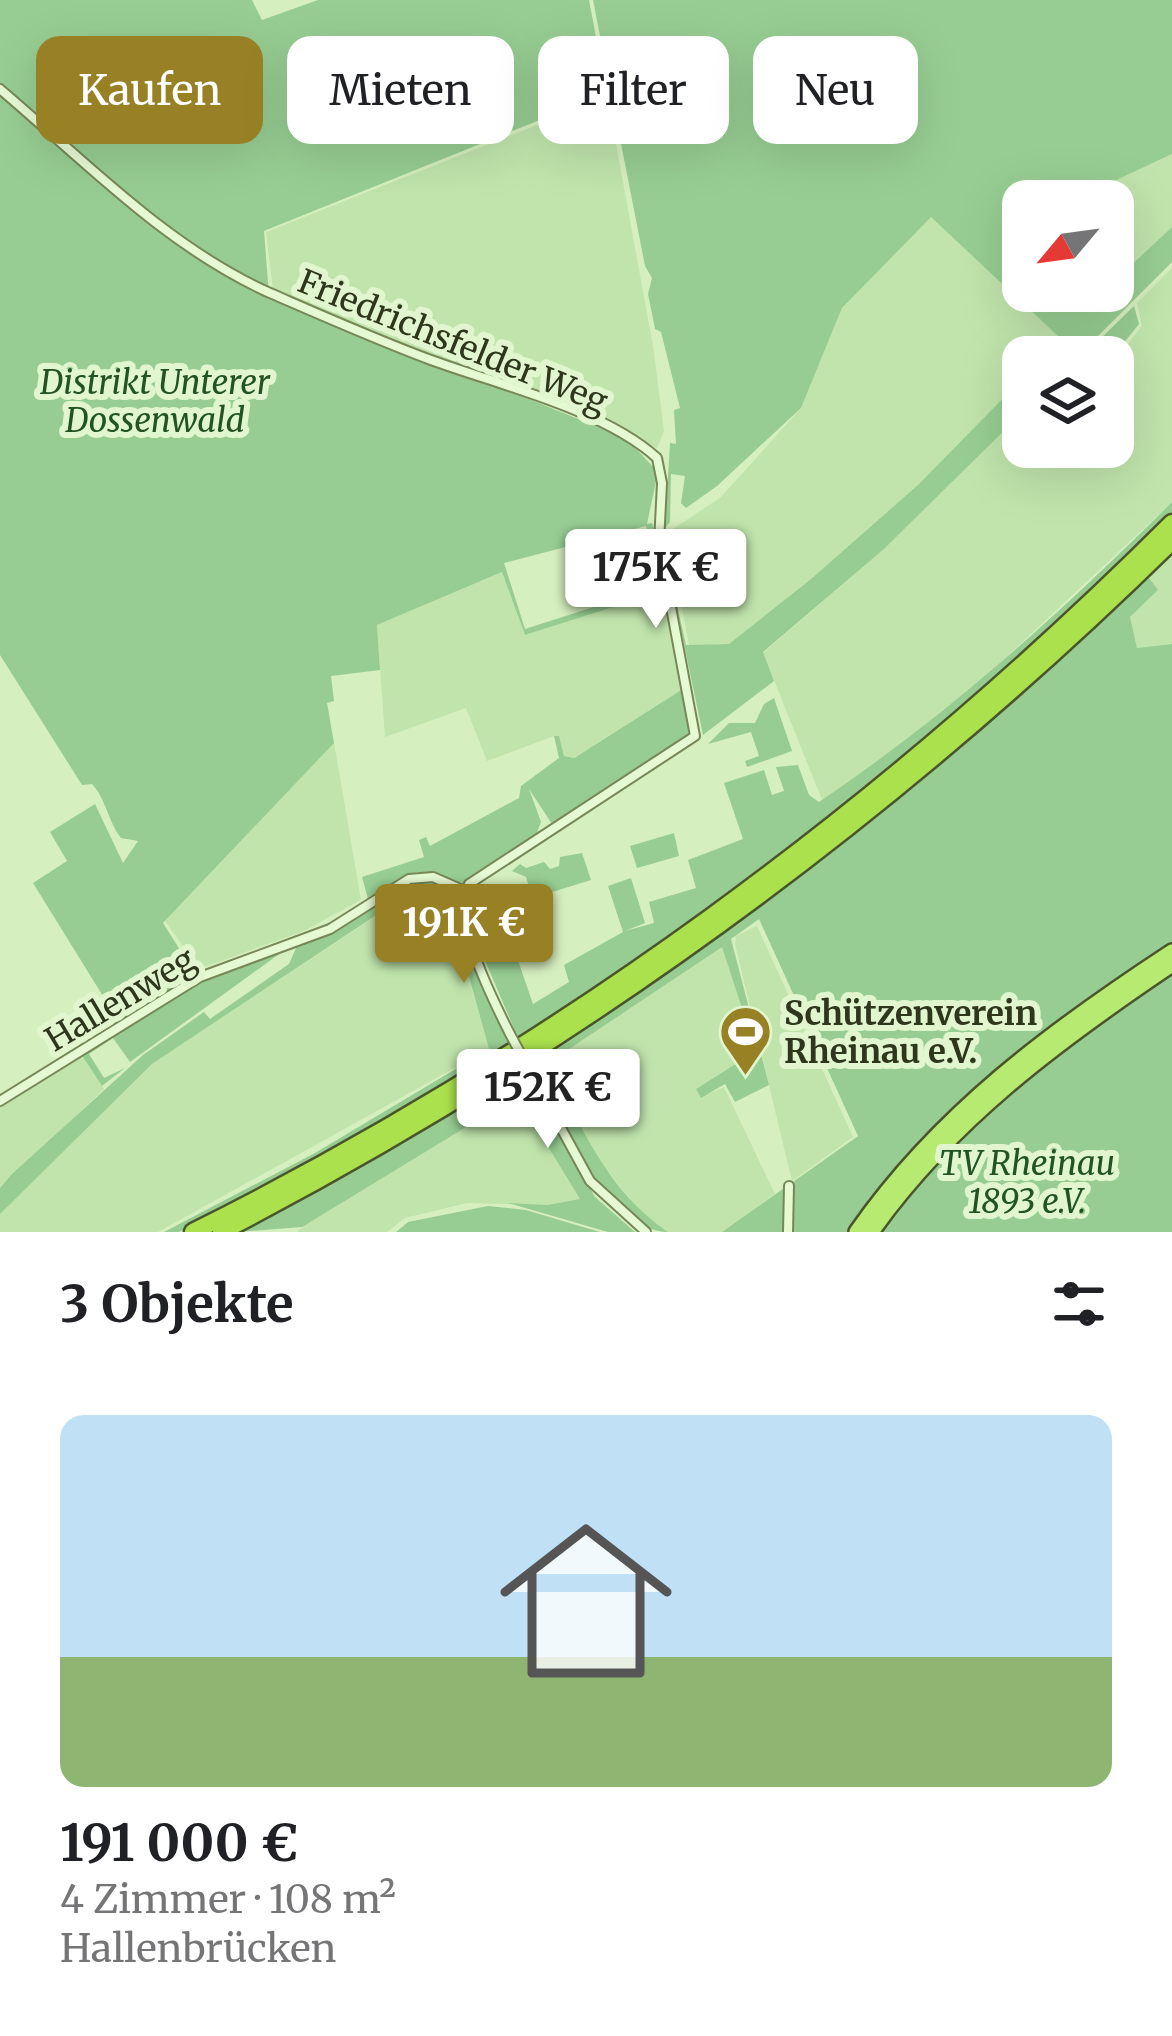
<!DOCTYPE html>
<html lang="de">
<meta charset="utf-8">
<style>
:root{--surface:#fff;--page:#f2f2f2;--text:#202124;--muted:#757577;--line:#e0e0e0;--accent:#988125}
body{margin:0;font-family:Merriweather,serif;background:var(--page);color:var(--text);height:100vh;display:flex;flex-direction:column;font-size:45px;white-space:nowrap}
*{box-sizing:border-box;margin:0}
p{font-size:39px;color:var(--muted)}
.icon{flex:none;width:66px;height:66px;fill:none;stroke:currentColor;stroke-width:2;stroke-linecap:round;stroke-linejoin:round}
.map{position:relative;height:1232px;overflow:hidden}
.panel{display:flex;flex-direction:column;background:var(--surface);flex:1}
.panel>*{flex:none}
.hud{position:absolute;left:36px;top:36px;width:1101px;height:108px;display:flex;gap:24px}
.needle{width:78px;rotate:241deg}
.tools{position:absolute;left:1002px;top:180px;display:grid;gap:24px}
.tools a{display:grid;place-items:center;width:132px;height:132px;border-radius:24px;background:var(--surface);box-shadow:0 12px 48px #0002;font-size:60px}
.price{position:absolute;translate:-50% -102px;padding:0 27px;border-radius:12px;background:#fff;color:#222;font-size:39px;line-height:78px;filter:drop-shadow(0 3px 6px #0008)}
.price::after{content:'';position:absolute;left:50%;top:72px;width:36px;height:27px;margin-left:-18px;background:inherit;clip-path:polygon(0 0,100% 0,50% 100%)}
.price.on{background:var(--accent);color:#fff}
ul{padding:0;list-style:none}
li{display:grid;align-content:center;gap:24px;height:636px;padding:0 60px}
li+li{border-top:3px solid var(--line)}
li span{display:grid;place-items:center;height:372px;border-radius:24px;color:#555}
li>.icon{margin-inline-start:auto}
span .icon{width:216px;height:216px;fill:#fffc;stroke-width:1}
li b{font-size:51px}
h2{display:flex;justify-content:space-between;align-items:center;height:144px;padding:0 60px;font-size:51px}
.chip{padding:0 42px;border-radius:24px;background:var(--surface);box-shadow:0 12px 48px #0002;font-size:42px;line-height:108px}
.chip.on{background:var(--accent);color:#fff}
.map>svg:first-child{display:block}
.farmland{fill:#c0e4ac}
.green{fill:#97cd92;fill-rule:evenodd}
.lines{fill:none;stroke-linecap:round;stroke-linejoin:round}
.minor-casing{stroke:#778757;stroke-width:12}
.trunk-casing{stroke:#49552b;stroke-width:20}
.motorway-casing{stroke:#49552b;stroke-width:21}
.minor{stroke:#e5f9d2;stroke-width:8}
.trunk{stroke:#b7ea70;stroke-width:15}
.motorway{stroke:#aae14c;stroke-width:16}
.minor-bridge-casing{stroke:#778757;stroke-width:12;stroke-linecap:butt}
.minor-bridge{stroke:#e5f9d2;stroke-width:8}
.labels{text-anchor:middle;stroke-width:12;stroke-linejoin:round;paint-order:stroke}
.street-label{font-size:33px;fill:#2e361c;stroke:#e1f6ce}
.park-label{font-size:33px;font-style:italic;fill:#225325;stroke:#e1f6ce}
.poi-label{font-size:33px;font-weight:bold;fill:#2e361c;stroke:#e1f6ce;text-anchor:start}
</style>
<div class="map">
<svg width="1172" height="1232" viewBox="0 0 1172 1232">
<rect width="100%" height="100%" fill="#d6efbe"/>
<!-- farmland -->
<g class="farmland">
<polygon points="595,102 599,124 612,122 653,346 664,431 657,448 273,290 266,232"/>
<polygon points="1172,154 1172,227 1125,271 1113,239 1113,201 1098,201 1094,190"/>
<polygon points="931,216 1061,339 1044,357 1023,357 1023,378 919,484 811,579 729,644 689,645 667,533 721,497 801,408 842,308"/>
<polygon points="1172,268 1172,502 974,687 907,743 822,800 763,653 884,549 1023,412 1023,447 1113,447 1113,363 1142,326 1137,303"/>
<polygon points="1172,554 1172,644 1137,648 1130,617 1158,590 1148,579"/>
<polygon points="502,572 525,635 667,590 686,687 573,758 564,756 559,737 554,736 487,761 466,708 385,737 377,625"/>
<polygon points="334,743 361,900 304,931 199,969 165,921"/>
<polygon points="421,886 438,888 446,896 489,1049 158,1232 0,1232 0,1214 29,1182 152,1064"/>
<polygon points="757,926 853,1137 792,1181 735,944 736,936"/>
<polygon points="722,946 756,1051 696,1089 701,1097 724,1087 775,1194 722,1232 668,1232 641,1213 596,1156 552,1069 554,1059"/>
<polygon points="81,1054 104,1089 0,1188 0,1106"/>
<polygon points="517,1095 580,1199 545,1205 467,1203 405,1218 387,1232 297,1232 319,1213"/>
</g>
<!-- green -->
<g class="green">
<path d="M 0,0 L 252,0 L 262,20 L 318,0 L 589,0 L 612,122 L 599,125 L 595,102 L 577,105 L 264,231 L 269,295 L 626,438 L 658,472 L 647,524 L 652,523 L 667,590 L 525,635 L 502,572 L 377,625 L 380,670 L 331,676 L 334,701 L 327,703 L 334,743 L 163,923 L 196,975 L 119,1022 L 33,883 L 67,861 L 50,832 L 95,804 L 123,863 L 138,841 L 121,838 C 108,821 106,799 92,784 L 82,785 L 0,655 ZM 646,526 L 659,567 L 650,568 L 653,588 L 525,629 L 504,563 Z"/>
<polygon points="593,0 1172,0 1172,154 1095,190 1098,201 1023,201 1023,291 1113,291 1113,239 1126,270 1172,227 1172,262 1077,357 1044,357 1061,339 931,217 842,308 801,408 717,486 686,508 681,503 685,476 671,474 670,522 665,528 670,443 676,444 674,410 680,408 661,332 655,329 648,294 652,278 645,266"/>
<polygon points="1134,306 1139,324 1118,350 1105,356 1093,346"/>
<polygon points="1023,378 1023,412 884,549 763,652 774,681 703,735 662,539 686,645 729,644 811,579 919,484"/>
<path d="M 1172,502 L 1172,514 C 971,711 753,884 519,1040 L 480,949 L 511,940 L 533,1004 L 569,982 L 564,965 L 623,932 L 608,886 L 631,878 L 645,923 L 625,931 L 654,923 L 649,902 L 696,888 L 688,860 L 743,839 L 724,783 L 764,770 L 772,795 L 784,791 L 776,767 L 798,765 L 809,795 L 819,802 C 948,715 1062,612 1172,502 Z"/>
<path d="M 1172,551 L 1149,578 L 1158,590 L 1130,617 L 1137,648 L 1172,644 L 1172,943 C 1049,1025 934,1110 849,1232 L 722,1232 L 858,1136 L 759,919 L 731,939 L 769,1085 L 735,1102 L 725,1084 L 701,1098 L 696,1089 L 756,1051 L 722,947 L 554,1059 L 552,1069 C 583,1131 609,1192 668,1232 C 608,1232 555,1108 531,1063 C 762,912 973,742 1172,551 Z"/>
<polygon points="686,687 693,726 688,739 554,827 529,789 541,822 535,838 463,883 417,872 368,899 362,877 424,857 419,840 426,837 430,846 519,798 521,786 559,758 554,736 559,736 564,756 574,758"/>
<polygon points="774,698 792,751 747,767 745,761 759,756 751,732 708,744 729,723 755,723 764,704"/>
<polygon points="674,833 679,856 637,868 630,846"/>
<polygon points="582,853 591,880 533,898 526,877 512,871 520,864 526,868 544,862 550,869 559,866 560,857"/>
<polygon points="431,879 444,890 444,882 455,887 465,944 509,1045 324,1156 179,1232 164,1232 315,1153 489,1049 447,897 438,888 417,888 152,1064 0,1214 0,1188 12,1174 143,1055 204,1012 210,1019 289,964 297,946 410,882"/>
<polygon points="286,949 130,1062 113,1038 89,1054 104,1078 125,1068 102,1086 81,1054 205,978"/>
<path d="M 1172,973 L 1172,1232 L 879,1232 C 962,1126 1061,1048 1172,973 Z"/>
<polygon points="521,1069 595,1197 635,1232 608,1232 508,1203 547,1205 580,1199 517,1096 302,1227 236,1232"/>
<polygon points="488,1206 526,1210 600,1232 396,1232 408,1222"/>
</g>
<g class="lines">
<defs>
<g id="minor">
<path d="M 0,89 C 85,161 167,247 270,293 C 323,316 377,340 431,360 C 499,385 603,409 657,458 L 662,483 L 659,543 L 695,736 L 469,884 C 451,919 493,1000 510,1034"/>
<polyline points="532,1075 590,1181 646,1232"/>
<polyline points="0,1101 200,977 330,929 409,879 433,877 465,891"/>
<polyline points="788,1232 789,1186"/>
</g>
<g id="trunk">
<path d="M 857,1232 C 939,1114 1053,1030 1172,952"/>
<path d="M 871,1232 C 950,1120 1059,1040 1172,964"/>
</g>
<g id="motorway">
<path d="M 193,1232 C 556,1051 885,809 1172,523"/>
<path d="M 221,1232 C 572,1050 890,818 1172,541"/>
</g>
</defs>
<!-- minor casing -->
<use href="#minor" class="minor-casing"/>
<!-- trunk casing -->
<use href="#trunk" class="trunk-casing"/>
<!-- motorway casing -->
<use href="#motorway" class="motorway-casing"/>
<!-- minor -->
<use href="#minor" class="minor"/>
<!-- trunk -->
<use href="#trunk" class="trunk"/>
<!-- motorway -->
<use href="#motorway" class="motorway"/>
<defs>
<polyline id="minor-bridge" points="510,1034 532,1075"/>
</defs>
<!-- minor-bridge casing -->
<use href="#minor-bridge" class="minor-bridge-casing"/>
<!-- minor-bridge -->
<use href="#minor-bridge" class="minor-bridge"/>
</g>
<!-- icons -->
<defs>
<symbol id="stadium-pin" viewBox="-11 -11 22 30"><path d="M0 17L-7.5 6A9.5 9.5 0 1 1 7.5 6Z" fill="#988125" stroke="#e1f6ce"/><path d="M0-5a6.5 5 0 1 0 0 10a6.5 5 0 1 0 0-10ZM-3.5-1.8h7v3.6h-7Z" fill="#fff"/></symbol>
</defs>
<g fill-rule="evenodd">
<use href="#stadium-pin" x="716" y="1002" width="59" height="81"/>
</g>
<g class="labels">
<!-- street labels -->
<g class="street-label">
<text transform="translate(453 341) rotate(22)" y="12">Friedrichsfelder Weg</text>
<text transform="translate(120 999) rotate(-31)" y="12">Hallenweg</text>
</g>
<!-- park labels -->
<g class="park-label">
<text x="155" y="394">Distrikt Unterer<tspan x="155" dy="38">Dossenwald</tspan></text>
<text x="1027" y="1175">TV Rheinau<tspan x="1027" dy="38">1893 e.V.</tspan></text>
</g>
<!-- poi labels -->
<g class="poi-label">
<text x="784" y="1025">Schützenverein<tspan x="784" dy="38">Rheinau e.V.</tspan></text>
</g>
</g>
</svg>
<div class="tools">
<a><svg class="needle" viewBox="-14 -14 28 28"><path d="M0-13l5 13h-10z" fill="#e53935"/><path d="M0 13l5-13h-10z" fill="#757577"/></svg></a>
<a><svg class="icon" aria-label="layers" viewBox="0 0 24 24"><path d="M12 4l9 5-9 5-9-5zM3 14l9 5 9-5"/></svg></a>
</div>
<b class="price" style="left:656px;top:631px">175K €</b>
<b class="price on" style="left:464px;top:986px">191K €</b>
<b class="price" style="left:548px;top:1151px">152K €</b>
<div class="hud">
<a class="chip on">Kaufen</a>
<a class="chip">Mieten</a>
<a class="chip">Filter</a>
<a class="chip">Neu</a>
</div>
</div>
<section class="panel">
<h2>3 Objekte<svg class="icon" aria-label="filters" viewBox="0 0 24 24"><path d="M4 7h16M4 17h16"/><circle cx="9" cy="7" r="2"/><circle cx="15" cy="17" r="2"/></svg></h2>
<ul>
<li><span style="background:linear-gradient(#bfe0f5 65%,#8fb573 0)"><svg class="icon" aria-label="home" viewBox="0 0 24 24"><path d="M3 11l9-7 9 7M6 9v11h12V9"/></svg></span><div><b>191 000 €</b><p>4 Zimmer · 108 m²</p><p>Hallenbrücken</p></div></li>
</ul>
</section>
